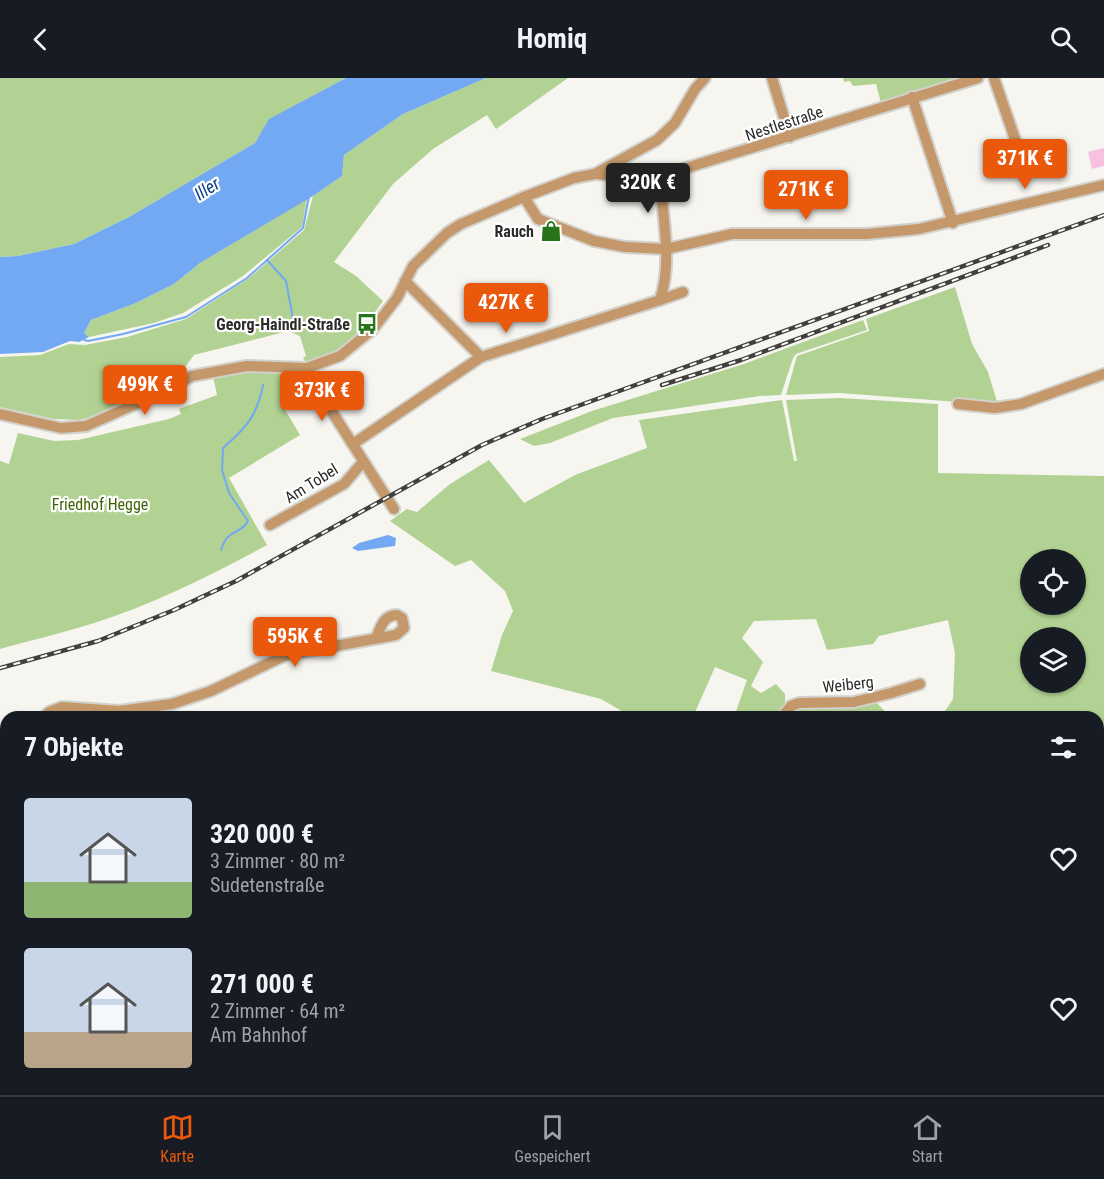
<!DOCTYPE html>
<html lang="de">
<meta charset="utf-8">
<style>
:root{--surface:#171b24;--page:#20242c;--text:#f1f3f6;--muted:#9ea1a6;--line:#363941;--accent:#ea580c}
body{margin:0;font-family:"Roboto Condensed",sans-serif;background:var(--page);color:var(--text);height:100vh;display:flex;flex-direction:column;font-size:22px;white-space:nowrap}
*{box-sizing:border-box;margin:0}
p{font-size:20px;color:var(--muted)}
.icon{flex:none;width:33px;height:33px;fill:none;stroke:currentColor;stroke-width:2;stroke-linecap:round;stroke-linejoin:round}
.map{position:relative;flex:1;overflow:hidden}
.panel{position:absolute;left:0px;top:633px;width:1104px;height:384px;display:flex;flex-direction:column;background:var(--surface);border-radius:18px 18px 0 0;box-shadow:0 2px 4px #0004}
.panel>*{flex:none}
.tools{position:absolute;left:1020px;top:471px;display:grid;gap:12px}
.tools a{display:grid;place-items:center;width:66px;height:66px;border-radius:50%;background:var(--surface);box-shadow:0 2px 4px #0004;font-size:30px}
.price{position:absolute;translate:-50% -51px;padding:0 14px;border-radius:6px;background:var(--accent);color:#fff;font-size:20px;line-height:39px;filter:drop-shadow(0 2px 3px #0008)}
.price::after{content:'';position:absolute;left:50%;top:36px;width:18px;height:14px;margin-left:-9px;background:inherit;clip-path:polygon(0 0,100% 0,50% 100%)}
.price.on{background:#222;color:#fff}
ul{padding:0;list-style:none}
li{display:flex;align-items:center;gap:18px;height:150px;padding:0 24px}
li span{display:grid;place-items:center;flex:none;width:168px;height:120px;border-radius:6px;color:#555}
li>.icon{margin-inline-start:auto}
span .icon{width:72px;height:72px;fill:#fffc;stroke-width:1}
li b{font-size:26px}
h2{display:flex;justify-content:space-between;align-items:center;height:72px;padding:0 24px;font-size:26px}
header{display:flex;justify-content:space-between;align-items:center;height:78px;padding:0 24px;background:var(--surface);font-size:27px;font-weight:700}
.dock{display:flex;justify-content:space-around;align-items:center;height:84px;border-top:2px solid var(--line);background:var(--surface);font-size:16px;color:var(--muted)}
.dock a{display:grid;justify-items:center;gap:3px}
.dock .on{color:var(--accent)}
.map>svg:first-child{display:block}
.green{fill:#b1d292;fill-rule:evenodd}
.water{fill:#73a8f2}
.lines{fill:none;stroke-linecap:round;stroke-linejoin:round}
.stream{stroke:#73a8f2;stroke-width:2}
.building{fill:#f7c1df}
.minor-casing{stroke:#d2d1cc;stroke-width:14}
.major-casing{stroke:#d2d1cc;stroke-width:16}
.minor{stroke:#c4986a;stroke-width:10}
.major{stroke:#80521a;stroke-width:14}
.rail-casing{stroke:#41403d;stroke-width:4.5}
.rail{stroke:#fff;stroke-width:2;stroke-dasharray:7;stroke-linecap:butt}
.labels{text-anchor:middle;stroke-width:4.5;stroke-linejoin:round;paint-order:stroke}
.street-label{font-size:16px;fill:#2c2b29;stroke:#fff}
.poi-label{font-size:16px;font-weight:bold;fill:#2c2b29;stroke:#fff;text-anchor:end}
.park-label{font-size:16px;fill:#3f6305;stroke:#fff}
.water-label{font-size:18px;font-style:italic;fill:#083e7f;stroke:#fff}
</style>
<header><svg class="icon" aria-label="back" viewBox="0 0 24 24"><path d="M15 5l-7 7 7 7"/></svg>Homiq<svg class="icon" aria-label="search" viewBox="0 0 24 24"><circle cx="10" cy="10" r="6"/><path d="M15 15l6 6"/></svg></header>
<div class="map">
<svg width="1104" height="1017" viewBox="0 0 1104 1017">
<rect width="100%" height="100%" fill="#f6f5f0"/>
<!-- green -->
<g class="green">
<polygon points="0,0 346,0 270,41 255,65 129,139 74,166 18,178 0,179"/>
<polygon points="486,0 568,0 496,51 487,37 433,71 393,106 334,184 356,198 383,223 370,241 366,238 357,250 362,256 339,275 307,286 303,280 306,278 300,258 288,253 194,277 182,293 108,334 80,342 54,341 0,329 0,279 40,277 69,266 85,267 127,259 186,241 249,200 304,152 313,118 342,98 344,77 403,36"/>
<polygon points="843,0 969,0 881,25 876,6 853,8 850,3 844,4"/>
<polygon points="307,121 302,149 243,198 183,235 154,245 89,259 84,255 91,242 136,225 174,206 200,185"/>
<polygon points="955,209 972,266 988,294 998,327 840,315 786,317 797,278 869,253 866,241"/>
<polygon points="863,242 867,252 796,276 793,280 781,317 760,318 613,340 550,365 534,368 520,361 592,333 744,286"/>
<path d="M 247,292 L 285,294 L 281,325 L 300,357 L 229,400 L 267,467 C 212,497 154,526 94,545 C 63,555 31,562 0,571 L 0,383 L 9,386 L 18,355 L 54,363 L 78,362 L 169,341 L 181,336 L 179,331 L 217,317 L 213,298 Z"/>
<path d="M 840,320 L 938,326 L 938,395 L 1104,398 L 1104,655 L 1098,657 L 1098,639 L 941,639 L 953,621 L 955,575 L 948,542 L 879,558 L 873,566 L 827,572 L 816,541 L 754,543 L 742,560 L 763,584 L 751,608 L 761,615 L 776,606 L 785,616 L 785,627 L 779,639 L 734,639 L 747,602 L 715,589 L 693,639 L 632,639 L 601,621 L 491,593 L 502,557 L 513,533 L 505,513 L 471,482 L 455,488 L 390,443 L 407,431 L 417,434 L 450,406 L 489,382 L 524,425 L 575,397 L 647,370 L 639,342 L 782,322 L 794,383 L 797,383 L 786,322 ZM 1030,482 L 1076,482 L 1076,526 L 1030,526 ZM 1030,560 L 1076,560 L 1076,604 L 1030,604 Z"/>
<polygon points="875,623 890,639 786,639 794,630"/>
<polygon points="1104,674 1104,1017 875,1017 868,1011 1098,1011 1098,675"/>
<polygon points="0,688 6,689 6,1011 859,1011 865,1017 0,1017"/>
</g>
<!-- water -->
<g class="water">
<polygon points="346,0 486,0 403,36 344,77 342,98 313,118 200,185 174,206 136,225 91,242 84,255 89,259 79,264 70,263 43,274 0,276 0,179 18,178 74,166 129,139 255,65 269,41"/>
<polygon points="388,457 396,460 395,468 358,473 352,470 359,465"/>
</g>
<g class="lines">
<!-- stream -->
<g class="stream">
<polyline points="267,182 286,203 294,246"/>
<polyline points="84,262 88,263 123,256 186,239 247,200 303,150 309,118"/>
<path d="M 221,472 C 228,449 240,458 248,443 L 229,415 L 222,392 L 223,370 C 246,350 257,338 263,307"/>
</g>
</g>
<!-- building -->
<polygon class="building" points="1104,70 1104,88 1092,91 1088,74"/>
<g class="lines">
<defs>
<g id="minor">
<polyline points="772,0 790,59"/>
<polyline points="994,0 1024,87"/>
<polyline points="912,19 953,145"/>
<polyline points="595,96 645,100 660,98 978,0"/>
<polyline points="524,119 538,141 594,163 625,169 666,171 732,156 867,156 919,151 1104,107"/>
<polyline points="405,203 481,279"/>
<polyline points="660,222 683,214"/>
<polyline points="307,290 327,326 394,431"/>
<polyline points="958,326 995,330 1021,326 1104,296"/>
<polyline points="0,336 61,350 86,348 170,311 192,298 247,288 307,290 340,278 373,251 397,220 413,188 447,155 461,146 524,119 574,100 595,96 657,62 675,45 695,11 705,0"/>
<path d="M 353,366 L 481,279 L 660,222 C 673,183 662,137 660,98"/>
<polyline points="270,447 344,406 363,384"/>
<path d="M 44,639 L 49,634 L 62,629 L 119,633 L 172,626 L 211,613 L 286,577 L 396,557 L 404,550 L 402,540 L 397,537 C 384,537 381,548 377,558"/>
<polyline points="782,639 791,628 799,625 854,624 891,615 920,606"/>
</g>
<g id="major">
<polyline points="1098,661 1104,659"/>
<polyline points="0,677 6,677"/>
</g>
</defs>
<!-- minor casing -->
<use href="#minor" class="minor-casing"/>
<!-- major casing -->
<use href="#major" class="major-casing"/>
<!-- minor -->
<use href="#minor" class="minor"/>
<!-- major -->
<use href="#major" class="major"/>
<defs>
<g id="rail">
<polyline points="662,307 741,282 1048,167"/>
<polyline points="0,590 98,563 174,532 236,503 482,367 542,341 1104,137"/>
</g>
</defs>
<!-- rail casing -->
<use href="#rail" class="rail-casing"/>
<!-- rail -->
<use href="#rail" class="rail"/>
</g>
<!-- icons -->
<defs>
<symbol id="shop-bare" viewBox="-9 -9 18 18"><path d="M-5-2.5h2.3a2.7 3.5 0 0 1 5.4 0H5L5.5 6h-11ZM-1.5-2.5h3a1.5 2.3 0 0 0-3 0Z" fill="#28741a" stroke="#fff" stroke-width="2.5" paint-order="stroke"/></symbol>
<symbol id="bus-bare" viewBox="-9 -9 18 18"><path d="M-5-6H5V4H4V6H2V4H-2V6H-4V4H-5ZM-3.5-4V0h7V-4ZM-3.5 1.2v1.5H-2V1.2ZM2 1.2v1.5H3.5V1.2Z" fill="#28741a" stroke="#fff" stroke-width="2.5" paint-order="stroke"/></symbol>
</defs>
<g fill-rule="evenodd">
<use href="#shop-bare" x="536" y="138" width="30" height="30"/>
<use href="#bus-bare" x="352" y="231" width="30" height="30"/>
</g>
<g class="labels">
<!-- street labels -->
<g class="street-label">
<text transform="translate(784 45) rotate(-18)" y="6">Nestlestraße</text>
<text transform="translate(311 405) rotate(-32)" y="6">Am Tobel</text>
<text transform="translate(848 606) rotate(-6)" y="6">Weiberg</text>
</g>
<!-- poi labels -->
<g class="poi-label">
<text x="534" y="159">Rauch</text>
<text x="350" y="252">Georg-Haindl-Straße</text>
</g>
<!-- park labels -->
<g class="park-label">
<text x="100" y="432">Friedhof Hegge</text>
</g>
<!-- water labels -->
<g class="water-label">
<text transform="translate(207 111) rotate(-33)" y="6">Iller</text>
</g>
</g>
</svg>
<div class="tools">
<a><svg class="icon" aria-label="locate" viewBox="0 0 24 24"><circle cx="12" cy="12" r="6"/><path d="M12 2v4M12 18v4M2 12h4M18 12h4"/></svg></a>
<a><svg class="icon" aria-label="layers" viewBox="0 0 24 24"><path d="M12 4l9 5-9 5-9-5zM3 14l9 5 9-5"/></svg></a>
</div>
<b class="price" style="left:1025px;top:112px">371K €</b>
<b class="price on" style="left:648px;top:136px">320K €</b>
<b class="price" style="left:806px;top:143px">271K €</b>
<b class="price" style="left:506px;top:256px">427K €</b>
<b class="price" style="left:145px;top:338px">499K €</b>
<b class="price" style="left:322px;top:344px">373K €</b>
<b class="price" style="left:295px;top:590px">595K €</b>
<section class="panel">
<h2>7 Objekte<svg class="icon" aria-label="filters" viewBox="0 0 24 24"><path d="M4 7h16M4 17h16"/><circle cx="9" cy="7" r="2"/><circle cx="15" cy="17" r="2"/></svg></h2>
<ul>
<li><span style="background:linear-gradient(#c9d6e8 70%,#8fb573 0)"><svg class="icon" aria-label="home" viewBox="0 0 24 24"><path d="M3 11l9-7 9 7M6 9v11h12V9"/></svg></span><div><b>320 000 €</b><p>3 Zimmer · 80 m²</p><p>Sudetenstraße</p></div><svg class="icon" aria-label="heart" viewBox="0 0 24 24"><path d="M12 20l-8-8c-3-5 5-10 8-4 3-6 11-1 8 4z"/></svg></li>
<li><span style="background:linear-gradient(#c9d6e8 70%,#b9a48a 0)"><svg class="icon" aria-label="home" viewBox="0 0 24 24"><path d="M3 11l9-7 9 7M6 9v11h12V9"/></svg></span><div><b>271 000 €</b><p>2 Zimmer · 64 m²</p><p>Am Bahnhof</p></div><svg class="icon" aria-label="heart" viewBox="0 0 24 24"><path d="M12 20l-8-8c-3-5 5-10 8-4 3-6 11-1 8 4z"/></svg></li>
</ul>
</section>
</div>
<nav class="dock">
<a class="on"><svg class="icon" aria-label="map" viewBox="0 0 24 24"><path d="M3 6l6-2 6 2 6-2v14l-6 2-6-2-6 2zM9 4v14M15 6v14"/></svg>Karte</a>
<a><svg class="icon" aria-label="saved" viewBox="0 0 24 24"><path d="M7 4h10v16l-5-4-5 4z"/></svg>Gespeichert</a>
<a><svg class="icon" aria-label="home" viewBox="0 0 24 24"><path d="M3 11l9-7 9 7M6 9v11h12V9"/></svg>Start</a>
</nav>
